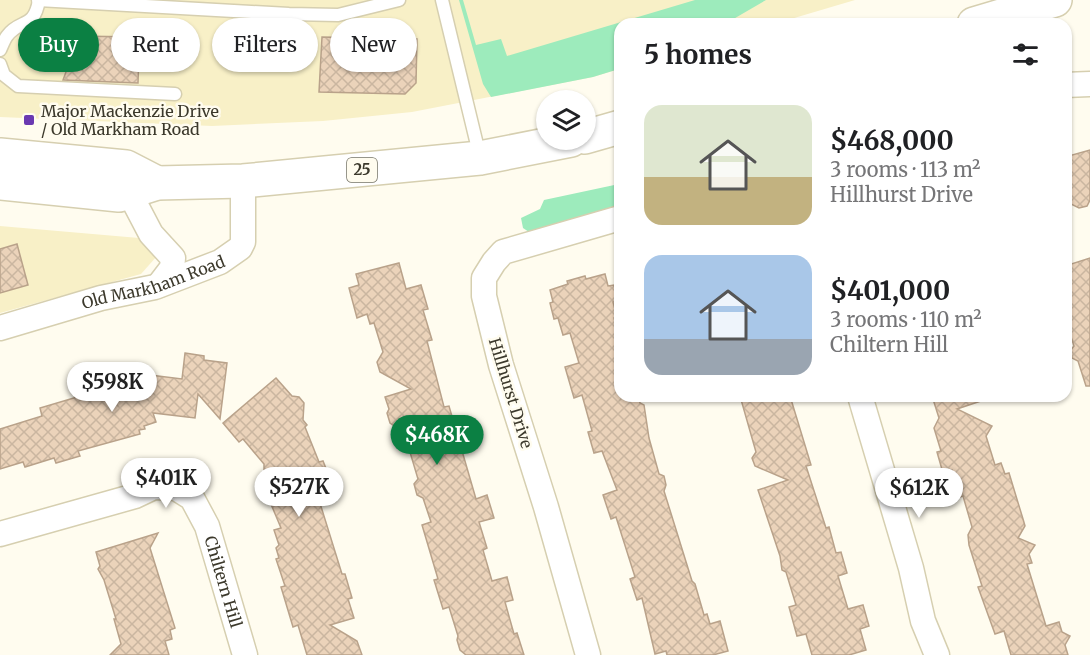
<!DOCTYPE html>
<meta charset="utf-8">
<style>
:root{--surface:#fff;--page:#f6f6f6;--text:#202124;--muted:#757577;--accent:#0b8043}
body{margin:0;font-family:Merriweather,serif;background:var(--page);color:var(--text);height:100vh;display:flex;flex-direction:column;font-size:22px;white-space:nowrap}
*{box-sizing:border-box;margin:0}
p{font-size:20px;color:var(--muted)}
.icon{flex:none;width:33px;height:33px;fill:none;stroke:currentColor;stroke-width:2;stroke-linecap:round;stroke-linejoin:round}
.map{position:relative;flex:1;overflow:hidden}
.side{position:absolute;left:614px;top:18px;width:458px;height:384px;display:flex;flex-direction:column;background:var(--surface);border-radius:18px;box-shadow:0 2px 4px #0004}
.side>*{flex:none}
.top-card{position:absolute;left:18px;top:18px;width:506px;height:54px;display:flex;gap:12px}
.buttons{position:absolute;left:536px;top:90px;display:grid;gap:12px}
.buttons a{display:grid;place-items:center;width:60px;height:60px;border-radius:50%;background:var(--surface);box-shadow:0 2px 4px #0004;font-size:30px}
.price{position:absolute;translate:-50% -51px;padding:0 14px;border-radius:21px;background:#fff;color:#222;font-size:20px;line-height:39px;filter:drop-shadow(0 2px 3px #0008)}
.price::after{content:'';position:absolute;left:50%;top:36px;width:18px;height:14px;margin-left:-9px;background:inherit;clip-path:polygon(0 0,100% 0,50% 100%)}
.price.current{background:var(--accent);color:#fff}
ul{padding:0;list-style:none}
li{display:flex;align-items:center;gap:18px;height:150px;padding:0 30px}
li span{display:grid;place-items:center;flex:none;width:168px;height:120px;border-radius:18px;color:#555}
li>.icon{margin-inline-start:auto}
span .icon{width:72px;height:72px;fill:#fffc;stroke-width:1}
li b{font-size:26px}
h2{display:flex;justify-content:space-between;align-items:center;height:72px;padding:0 30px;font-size:26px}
.tag{padding:0 21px;border-radius:27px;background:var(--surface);box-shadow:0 2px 4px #0004;font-size:21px;line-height:54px}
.tag.current{background:var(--accent);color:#fff}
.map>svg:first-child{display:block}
.built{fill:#f8f0c7}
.grass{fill:#9debbc}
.building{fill:url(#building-cross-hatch);stroke:#b9a28a;stroke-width:1.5}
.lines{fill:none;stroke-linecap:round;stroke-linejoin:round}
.service-casing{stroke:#d6cfb0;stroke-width:15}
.minor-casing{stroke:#d6cfb0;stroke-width:27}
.primary-casing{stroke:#d6cfb0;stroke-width:36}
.service{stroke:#fff;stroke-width:12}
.minor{stroke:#fff;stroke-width:24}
.primary{stroke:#fff;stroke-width:33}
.poi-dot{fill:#6a39b1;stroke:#fffcef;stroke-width:2}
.labels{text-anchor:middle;stroke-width:5;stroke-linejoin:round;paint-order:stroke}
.shield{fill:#fffcef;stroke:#767466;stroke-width:1.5}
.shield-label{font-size:15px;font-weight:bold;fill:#3c392c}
.poi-label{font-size:16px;fill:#3c392c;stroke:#fffcef;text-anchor:start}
.street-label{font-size:16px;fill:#3c392c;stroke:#fffcef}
</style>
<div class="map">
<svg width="1090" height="655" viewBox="0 0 1090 655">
<defs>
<pattern id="building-cross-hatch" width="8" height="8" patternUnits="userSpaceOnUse" patternTransform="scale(1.5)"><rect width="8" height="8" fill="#ebd3ba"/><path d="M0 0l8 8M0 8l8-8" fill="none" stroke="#cab6a0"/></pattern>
</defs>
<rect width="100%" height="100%" fill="#fffcef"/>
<!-- built -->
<g class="built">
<polygon points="0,0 855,0 774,24 620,24 619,69 593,77 412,112 323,121 212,126 0,117"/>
<polygon points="0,226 139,238 157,256 141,274 0,313"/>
</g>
<!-- grass -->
<g class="grass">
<polygon points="459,0 463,0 476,45 501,39 507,56 695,0 766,0 730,21 730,24 620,24 619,69 593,77 491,97 483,84"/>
<polygon points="619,184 619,205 529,232 523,228 521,218 540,209 544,200"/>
</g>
<!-- building -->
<g class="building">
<polygon points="71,36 142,37 141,54 139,54 138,83 63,80 70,61"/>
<polygon points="322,37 417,39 416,83 405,94 319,92"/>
<polygon points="1090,150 1090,200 1087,206 1079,208 1065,201 1065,157"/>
<polygon points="17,244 28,285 0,293 0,249"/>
<polygon points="1090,258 1090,386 1086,386 1078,361 1072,358 1070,351 1074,346 1065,318 1065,266"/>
<polygon points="399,263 406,289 421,285 428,309 423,310 432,340 427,341 444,407 449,406 476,499 487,495 494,518 479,522 487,548 483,550 492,581 507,577 513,600 505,602 514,634 517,633 524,655 466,655 460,650 457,640 458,636 449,607 443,609 434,580 438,579 422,525 431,522 423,498 417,495 414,484 418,479 407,442 400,445 394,426 390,423 387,413 389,409 385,397 411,389 380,372 377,362 383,352 374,323 370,324 367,314 357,318 349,288 359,285 356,274"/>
<polygon points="605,274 608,286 614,285 618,301 613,302 617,317 614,318 620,339 620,396 638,396 640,403 644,405 649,438 659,474 664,476 666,485 664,491 692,581 695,584 704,615 707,614 710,624 720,621 728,651 713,655 667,655 666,651 655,654 642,598 637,600 630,579 635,577 616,517 611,519 603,495 617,490 602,451 594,453 588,432 592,431 582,395 574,398 565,367 579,363 570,333 563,335 558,318 554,319 550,303 553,302 550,290 568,284 567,281 585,276 586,279"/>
<polygon points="185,353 204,356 204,360 227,363 220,419 198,394 195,418 153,413 156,422 144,426 145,429 139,430 140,434 78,451 80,456 56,463 54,458 25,467 23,462 0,469 0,429 42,416 40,408 94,392 93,389 104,385 102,379 140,368 142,374 182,379"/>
<polygon points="276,378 292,396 299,397 304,403 303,420 307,425 305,427 319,462 323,461 333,486 323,490 326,497 319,500 342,574 345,574 352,598 348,599 354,618 330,625 357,641 362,655 307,655 298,625 293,627 281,587 285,586 276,559 279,558 276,548 279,545 274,530 281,528 268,497 272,495 264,476 264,464 243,439 239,442 223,423"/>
<polygon points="740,396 790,396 811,465 806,466 826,528 829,527 836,553 841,552 847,573 838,576 848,609 863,605 869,626 860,629 866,650 849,655 812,655 806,634 797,636 789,607 796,605 786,572 782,570 780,556 758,490 788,480 755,466 752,458 756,452"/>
<polygon points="932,396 987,396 987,399 957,409 992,426 986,436 995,465 1001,463 1005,474 1009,473 1023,519 1025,526 1018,538 1035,545 1029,554 1032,563 1027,564 1046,626 1059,622 1062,632 1070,636 1065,645 1068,655 1011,655 1004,631 995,634 978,587 982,586 969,545 968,535 972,527 963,496 960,497 952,470 943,473 937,452 941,451 934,428 939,418"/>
<polygon points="158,533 150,548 175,628 170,630 172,639 165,641 169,655 110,655 121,644 114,619 116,619 104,580 98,569 100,566 96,552"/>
</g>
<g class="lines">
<defs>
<g id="service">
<polyline points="38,0 289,14 338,15 399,0"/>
<polyline points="442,0 480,157"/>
<path d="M 0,50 C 2,46 4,40 7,36 C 20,18 34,30 39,0"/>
<polyline points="0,64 4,75 18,86 175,94"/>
</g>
<g id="minor">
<polyline points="1065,85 1090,84"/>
<polyline points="129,192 151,234 173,258 172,268 159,285"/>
<path id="s1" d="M 0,328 L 101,298 L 155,287 L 220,262 L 240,248 L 243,242 L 243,181"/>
<polyline points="860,396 911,568 923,621 937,655"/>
<path id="s2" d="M 0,534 L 135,496 L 154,487 L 176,488 L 192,498 L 207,526 L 245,655"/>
<polyline points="588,655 546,507 501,365 484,296 484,278 494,262 503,252 620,218"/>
</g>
<g id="primary">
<polyline points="974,24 1055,0"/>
<polyline points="585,137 620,127"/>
<polyline points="0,155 126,167 157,183"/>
<polyline points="0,183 119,195 157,183 243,181 480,158 571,140"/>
</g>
</defs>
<!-- service casing -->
<use href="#service" class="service-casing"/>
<!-- minor casing -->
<use href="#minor" class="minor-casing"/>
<!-- primary casing -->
<use href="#primary" class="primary-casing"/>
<!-- service -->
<use href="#service" class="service"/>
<!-- minor -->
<use href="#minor" class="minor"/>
<!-- primary -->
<use href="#primary" class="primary"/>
</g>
<!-- markers -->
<rect class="poi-dot" x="23" y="114" width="12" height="12" rx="3"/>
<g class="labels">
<!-- shield labels -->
<rect class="shield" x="347" y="158" width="30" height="24" rx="4.5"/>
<g class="shield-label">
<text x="362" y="175">25</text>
</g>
<!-- poi labels -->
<g class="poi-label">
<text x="41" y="117">Major Mackenzie Drive<tspan x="41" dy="18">/ Old Markham Road</tspan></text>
</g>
<!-- street labels -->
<g class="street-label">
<text dy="6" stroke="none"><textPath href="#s1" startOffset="160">Old Markham Road</textPath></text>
<text transform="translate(511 393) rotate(73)" y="6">Hillhurst Drive</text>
<text dy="6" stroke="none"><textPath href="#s2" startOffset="292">Chiltern Hill</textPath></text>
</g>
</g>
</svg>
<div class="buttons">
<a><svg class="icon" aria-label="layers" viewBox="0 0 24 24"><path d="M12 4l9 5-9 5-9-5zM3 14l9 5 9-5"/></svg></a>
</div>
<b class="price" style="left:112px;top:413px">$598K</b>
<b class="price current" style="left:437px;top:466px">$468K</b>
<b class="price" style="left:166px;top:509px">$401K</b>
<b class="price" style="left:299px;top:518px">$527K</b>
<b class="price" style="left:919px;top:519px">$612K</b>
<div class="top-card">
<a class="tag current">Buy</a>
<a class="tag">Rent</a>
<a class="tag">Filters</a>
<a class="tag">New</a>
</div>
<section class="side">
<h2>5 homes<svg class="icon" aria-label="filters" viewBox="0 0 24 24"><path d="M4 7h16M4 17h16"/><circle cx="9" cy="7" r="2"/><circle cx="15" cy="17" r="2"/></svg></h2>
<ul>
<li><span style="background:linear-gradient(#dfe7d0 60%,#c2b280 0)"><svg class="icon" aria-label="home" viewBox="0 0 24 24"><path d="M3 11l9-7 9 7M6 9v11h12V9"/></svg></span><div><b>$468,000</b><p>3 rooms · 113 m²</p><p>Hillhurst Drive</p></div></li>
<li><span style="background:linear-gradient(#a9c7e8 70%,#9aa5b1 0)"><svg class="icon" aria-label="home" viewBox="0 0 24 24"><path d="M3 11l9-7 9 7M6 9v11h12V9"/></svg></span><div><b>$401,000</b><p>3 rooms · 110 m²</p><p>Chiltern Hill</p></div></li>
</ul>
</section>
</div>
